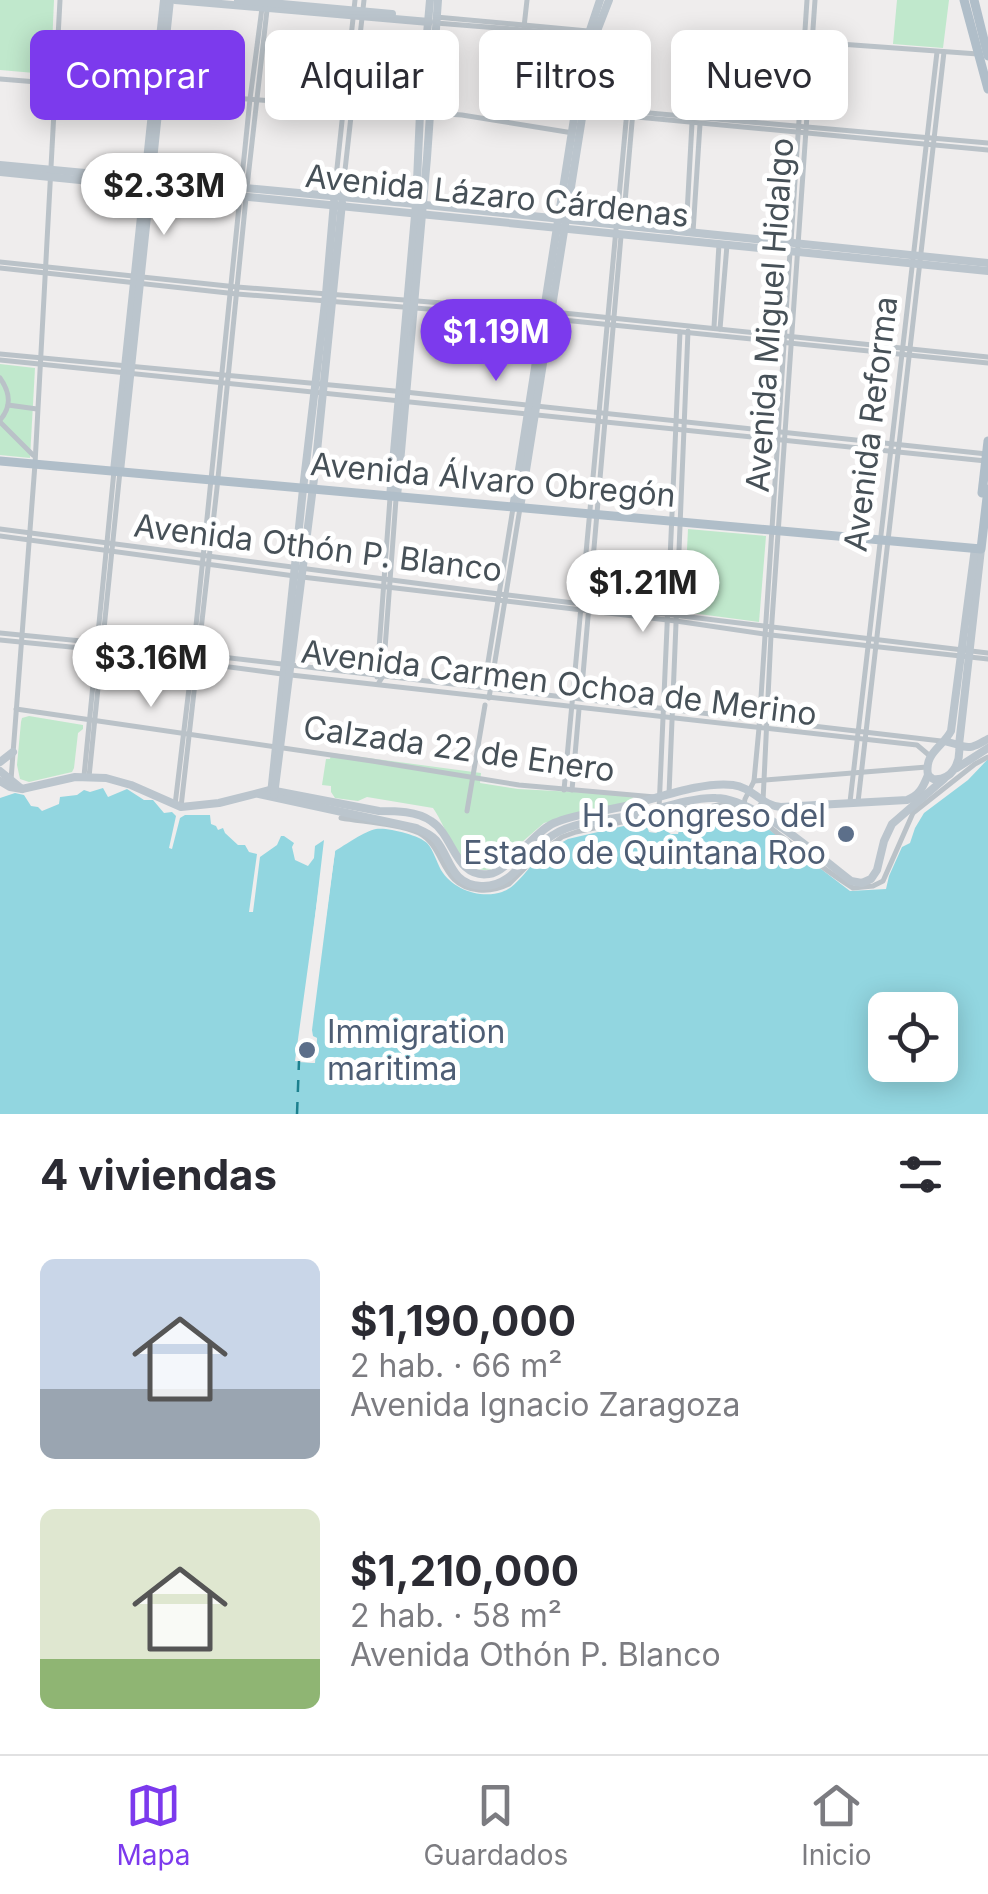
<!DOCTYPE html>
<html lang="es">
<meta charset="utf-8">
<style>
:root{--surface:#fff;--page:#f7f7f7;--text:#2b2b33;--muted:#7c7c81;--line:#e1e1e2;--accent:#7c3aed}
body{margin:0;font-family:Inter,sans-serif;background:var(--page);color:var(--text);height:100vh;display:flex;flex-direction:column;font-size:38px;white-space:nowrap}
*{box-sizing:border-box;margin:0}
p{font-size:32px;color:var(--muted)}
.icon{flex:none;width:55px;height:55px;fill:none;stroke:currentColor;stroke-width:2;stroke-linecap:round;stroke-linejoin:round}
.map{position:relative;height:1114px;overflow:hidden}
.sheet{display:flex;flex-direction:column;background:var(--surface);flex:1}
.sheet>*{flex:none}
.guide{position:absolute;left:30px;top:30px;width:930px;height:90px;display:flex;gap:20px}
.fabs{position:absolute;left:868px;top:992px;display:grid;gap:20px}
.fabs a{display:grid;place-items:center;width:90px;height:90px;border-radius:15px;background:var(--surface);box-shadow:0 5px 25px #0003;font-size:50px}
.price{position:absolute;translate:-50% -85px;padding:0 22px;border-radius:35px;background:#fff;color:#222;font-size:32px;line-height:65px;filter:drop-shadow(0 2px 5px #0008)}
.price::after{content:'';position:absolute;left:50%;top:60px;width:30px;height:22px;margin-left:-15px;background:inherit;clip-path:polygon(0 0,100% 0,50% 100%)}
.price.active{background:var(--accent);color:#fff}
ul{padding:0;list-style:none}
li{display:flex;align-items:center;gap:30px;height:250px;padding:0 40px}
li span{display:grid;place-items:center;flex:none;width:280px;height:200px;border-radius:15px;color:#555}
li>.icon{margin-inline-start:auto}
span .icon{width:120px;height:120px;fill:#fffc;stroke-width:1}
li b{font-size:42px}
h2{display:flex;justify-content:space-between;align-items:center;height:120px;padding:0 40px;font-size:42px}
.tag{padding:0 35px;border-radius:15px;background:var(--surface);box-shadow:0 5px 25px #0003;font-size:35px;line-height:90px}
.tag.active{background:var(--accent);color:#fff}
.tabs{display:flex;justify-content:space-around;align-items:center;height:140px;border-top:2px solid var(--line);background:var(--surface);font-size:28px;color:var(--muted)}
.tabs a{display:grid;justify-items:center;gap:5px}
.tabs .active{color:var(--accent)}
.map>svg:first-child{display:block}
.green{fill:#c0e8cc}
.water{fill:#92d6e0;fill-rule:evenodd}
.pier{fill:#efeded}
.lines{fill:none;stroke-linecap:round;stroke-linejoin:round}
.ferry{stroke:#1d808e;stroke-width:2.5;stroke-dasharray:12 10;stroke-linecap:butt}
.street{stroke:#bac2c8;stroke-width:5}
.secondary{stroke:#bbc5cd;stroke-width:8}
.primary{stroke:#b0bec9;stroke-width:9}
.service-dot{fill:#5c6f8a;stroke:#fff;stroke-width:4}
.labels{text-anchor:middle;stroke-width:10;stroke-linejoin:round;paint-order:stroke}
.street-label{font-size:32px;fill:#475158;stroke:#fff}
.service-label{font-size:32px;fill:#4e5e75;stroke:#fff;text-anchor:end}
</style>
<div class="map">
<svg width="988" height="1114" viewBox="0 0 988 1114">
<rect width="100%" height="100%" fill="#efeded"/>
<!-- green -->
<g class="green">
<polygon points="0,0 54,0 51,69 46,74 0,70"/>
<polygon points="897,0 949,0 943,48 893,44"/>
<polygon points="0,364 35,368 30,458 0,455"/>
<polygon points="688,529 766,536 759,622 684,612"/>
<polygon points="29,716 83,725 83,729 78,733 74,768 72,772 29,782 20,779 17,765 21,722 22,718"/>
<path d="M 331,753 L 481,773 L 480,783 L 518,789 L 631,795 L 634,799 L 633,801 L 544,823 L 507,855 L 496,868 C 459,880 450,832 433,808 L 367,797 L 358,801 L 335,798 L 331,792 L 331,786 L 322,785 L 326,759 L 330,759 Z"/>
</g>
<!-- water -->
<path class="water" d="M 988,759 L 988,1114 L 0,1114 L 0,798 L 15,793 L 24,795 L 31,806 L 38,807 L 42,811 L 59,804 L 60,797 L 77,795 L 84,790 L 90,792 L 103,788 L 108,797 L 127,789 L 144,800 L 153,800 L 164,813 L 172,812 L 176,816 L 169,848 L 172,849 L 180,818 L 185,815 L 210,815 L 211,824 L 216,826 L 218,830 L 223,828 L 225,833 L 238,845 L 245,845 L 249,852 L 257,854 L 249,912 L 253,912 L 260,857 L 277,845 L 281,836 L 284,836 L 294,843 L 292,847 L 295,860 L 308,866 L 314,858 L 315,846 L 324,840 L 298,1062 L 315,1063 L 317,1038 L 313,1036 L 312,1030 L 335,851 C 345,845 365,831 376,829 C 387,827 419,835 427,843 C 434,851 436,861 441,870 C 453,890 481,899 502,892 C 514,888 523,875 531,866 C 542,855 555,846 568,839 L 645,821 L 649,832 L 656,833 L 663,829 L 671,834 L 678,834 L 682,819 L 704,814 L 715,807 L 722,807 L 742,812 L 763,825 L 850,891 L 886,889 L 889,876 L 902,847 L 910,843 L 915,828 L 924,813 L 968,780 ZM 885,1010 L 940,1010 L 940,1065 L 885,1065 Z"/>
<!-- pier -->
<polygon class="pier" points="326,836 329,841 307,1029 330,850 336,845 311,1025 311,1037 317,1038 314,1063 295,1061"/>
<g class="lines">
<!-- ferry -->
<polyline class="ferry" points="297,1114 299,1061"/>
<!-- street -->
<g class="street">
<polyline points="436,17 588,31"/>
<polyline points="436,23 587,35"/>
<polyline points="524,27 527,0"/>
<polyline points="812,42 978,54"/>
<polyline points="0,79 421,113"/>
<polyline points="584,103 627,111 988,143"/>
<polyline points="583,108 626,116 988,150"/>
<polyline points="432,113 462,115 573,133"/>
<polyline points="247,187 267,10"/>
<polyline points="334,196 355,0"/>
<polyline points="342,197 364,0"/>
<polyline points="623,225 633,111"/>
<polyline points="686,232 692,123"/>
<polyline points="693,232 700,124"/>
<polyline points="791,241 807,0"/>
<polyline points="0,262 237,287 544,311 988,357"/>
<polyline points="0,268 237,294 543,318 988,363"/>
<polyline points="714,327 719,244"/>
<polyline points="720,329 727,245"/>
<polyline points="0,354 405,392 987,454"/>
<polyline points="0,360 986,461"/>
<path d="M 0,378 C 10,392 12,407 0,420"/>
<polyline points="8,405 37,409"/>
<polyline points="0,422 33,455"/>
<polyline points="0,529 499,594 988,653"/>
<polyline points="0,536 302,577 676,621 771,635 988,659"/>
<polyline points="0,633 102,643 941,741"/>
<polyline points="0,640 101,650 282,674 917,745 930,756"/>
<polyline points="377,677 390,498"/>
<polyline points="378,684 383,676 396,499"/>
<polyline points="484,687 513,508"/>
<polyline points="489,698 520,508"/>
<polyline points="581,698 621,236"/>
<polyline points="16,709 372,761 519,785 655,797"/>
<polyline points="84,776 114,471"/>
<polyline points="89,777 120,471"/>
<polyline points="11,780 35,464 60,0"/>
<polyline points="754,781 927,767"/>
<polyline points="564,790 627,111"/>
<polyline points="572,790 579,709"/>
<polyline points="669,794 688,331"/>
<polyline points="850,802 937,52"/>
<polyline points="858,802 944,52"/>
<polyline points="744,804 745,799 754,781 759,728 790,252"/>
<polyline points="175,805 193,655 250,99 262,8"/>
<polyline points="181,807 217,488 246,198"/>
<polyline points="659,809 680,332"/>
<polyline points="467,811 485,705"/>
<polyline points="756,811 763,801 771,635 815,0"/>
<path d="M 341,818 C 364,822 398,824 419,833 C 446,847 439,886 479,890 C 490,891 499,889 509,884 L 539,854 L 562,837 L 576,832 L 686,808 C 705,816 713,798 738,807 C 753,813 765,823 777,833 C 802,851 827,872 853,888 L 873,886 L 883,881 L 913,813 L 975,764 L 988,757"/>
</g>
<!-- secondary -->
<g class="secondary">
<polyline points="175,0 429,22"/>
<polyline points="238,0 392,14"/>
<polyline points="0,165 416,204 988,263"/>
<polyline points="0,172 988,271"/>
<polyline points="114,471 164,0"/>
<polyline points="120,471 170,0"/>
<polyline points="390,497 416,204 420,113 430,0"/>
<polyline points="397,497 427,158 438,0"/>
<polyline points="513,508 586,42 600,0"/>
<polyline points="520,508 595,36 609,0"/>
<path d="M 981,549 L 959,745 C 971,750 977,745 988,739"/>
<path d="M 944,741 L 959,745 C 961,763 952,781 933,779 L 928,775 C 924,753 942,748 951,731 L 975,548"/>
<polyline points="0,762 13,752"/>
<polyline points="957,768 988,748"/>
<polyline points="0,771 22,789"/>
<path d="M 0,781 L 10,787 L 22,789 L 75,777 L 106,778 L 131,785 L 181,807 L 219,803 L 270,790 L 379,811 C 396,811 417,811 431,821 C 454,835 455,879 489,874 C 508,872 532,833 554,823 C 574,814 599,812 621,807 C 654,800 700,781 733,785 C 752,787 762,806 781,807 L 907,800 C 920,795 923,787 928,775"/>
<path d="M 259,794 L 416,828 C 423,831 431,834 436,840 C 451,858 450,884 481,886 C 515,888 527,850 553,835 C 575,821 609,820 634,815 C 659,809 692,797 716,798 C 755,798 819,857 851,881 L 862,883 L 871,879 L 877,870 L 884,841 L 892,824 L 944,779"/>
<polyline points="271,794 303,489 326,294 334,202"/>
<polyline points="274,795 315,471 342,203"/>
</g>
<!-- primary -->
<g class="primary">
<polyline points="964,0 988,89"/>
<polyline points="974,0 988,56"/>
<polyline points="0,461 981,549 988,489"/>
<polyline points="982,493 988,441"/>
</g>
</g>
<!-- markers -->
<g class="service-dot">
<circle cx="846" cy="834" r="10"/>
<circle cx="307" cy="1050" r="10"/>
</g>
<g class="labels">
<!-- street labels -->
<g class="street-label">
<text transform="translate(497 196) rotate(6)" y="11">Avenida Lázaro Cárdenas</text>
<text transform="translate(770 315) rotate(-86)" y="11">Avenida Miguel Hidalgo</text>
<text transform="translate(871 424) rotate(-83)" y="11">Avenida Reforma</text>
<text transform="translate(493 480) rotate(5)" y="11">Avenida Álvaro Obregón</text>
<text transform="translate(318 548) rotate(7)" y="11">Avenida Othón P. Blanco</text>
<text transform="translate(559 683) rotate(7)" y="11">Avenida Carmen Ochoa de Merino</text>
<text transform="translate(459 749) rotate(8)" y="11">Calzada 22 de Enero</text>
</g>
<!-- service labels -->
<g class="service-label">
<text x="826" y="827">H. Congreso del<tspan x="826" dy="37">Estado de Quintana Roo</tspan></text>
<text x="327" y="1043" text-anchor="start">Immigration<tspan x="327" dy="37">maritima</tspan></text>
</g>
</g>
</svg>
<div class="fabs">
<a><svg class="icon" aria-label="locate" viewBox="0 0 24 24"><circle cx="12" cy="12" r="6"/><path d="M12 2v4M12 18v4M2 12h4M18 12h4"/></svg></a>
</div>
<b class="price" style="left:164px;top:238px">$2.33M</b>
<b class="price active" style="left:496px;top:384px">$1.19M</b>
<b class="price" style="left:643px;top:635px">$1.21M</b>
<b class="price" style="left:151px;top:710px">$3.16M</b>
<div class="guide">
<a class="tag active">Comprar</a>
<a class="tag">Alquilar</a>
<a class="tag">Filtros</a>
<a class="tag">Nuevo</a>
</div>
</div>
<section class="sheet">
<h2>4 viviendas<svg class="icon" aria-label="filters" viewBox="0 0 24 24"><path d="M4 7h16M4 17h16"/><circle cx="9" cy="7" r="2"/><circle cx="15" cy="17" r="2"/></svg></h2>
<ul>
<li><span style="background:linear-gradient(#c9d6e8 65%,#9aa5b1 0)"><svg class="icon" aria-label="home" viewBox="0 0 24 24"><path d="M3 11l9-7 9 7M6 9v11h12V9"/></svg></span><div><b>$1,190,000</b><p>2 hab. · 66 m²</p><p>Avenida Ignacio Zaragoza</p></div></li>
<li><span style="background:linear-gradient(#dfe7d0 75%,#8fb573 0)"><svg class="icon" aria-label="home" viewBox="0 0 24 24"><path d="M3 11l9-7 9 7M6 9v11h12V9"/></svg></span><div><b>$1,210,000</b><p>2 hab. · 58 m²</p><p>Avenida Othón P. Blanco</p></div></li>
</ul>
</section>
<nav class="tabs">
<a class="active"><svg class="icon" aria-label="map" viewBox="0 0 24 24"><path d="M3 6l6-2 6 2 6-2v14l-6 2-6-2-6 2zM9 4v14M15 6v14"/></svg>Mapa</a>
<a><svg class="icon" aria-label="saved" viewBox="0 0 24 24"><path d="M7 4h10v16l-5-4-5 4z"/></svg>Guardados</a>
<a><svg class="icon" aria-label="home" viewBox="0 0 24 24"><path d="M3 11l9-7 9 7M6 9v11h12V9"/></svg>Inicio</a>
</nav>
